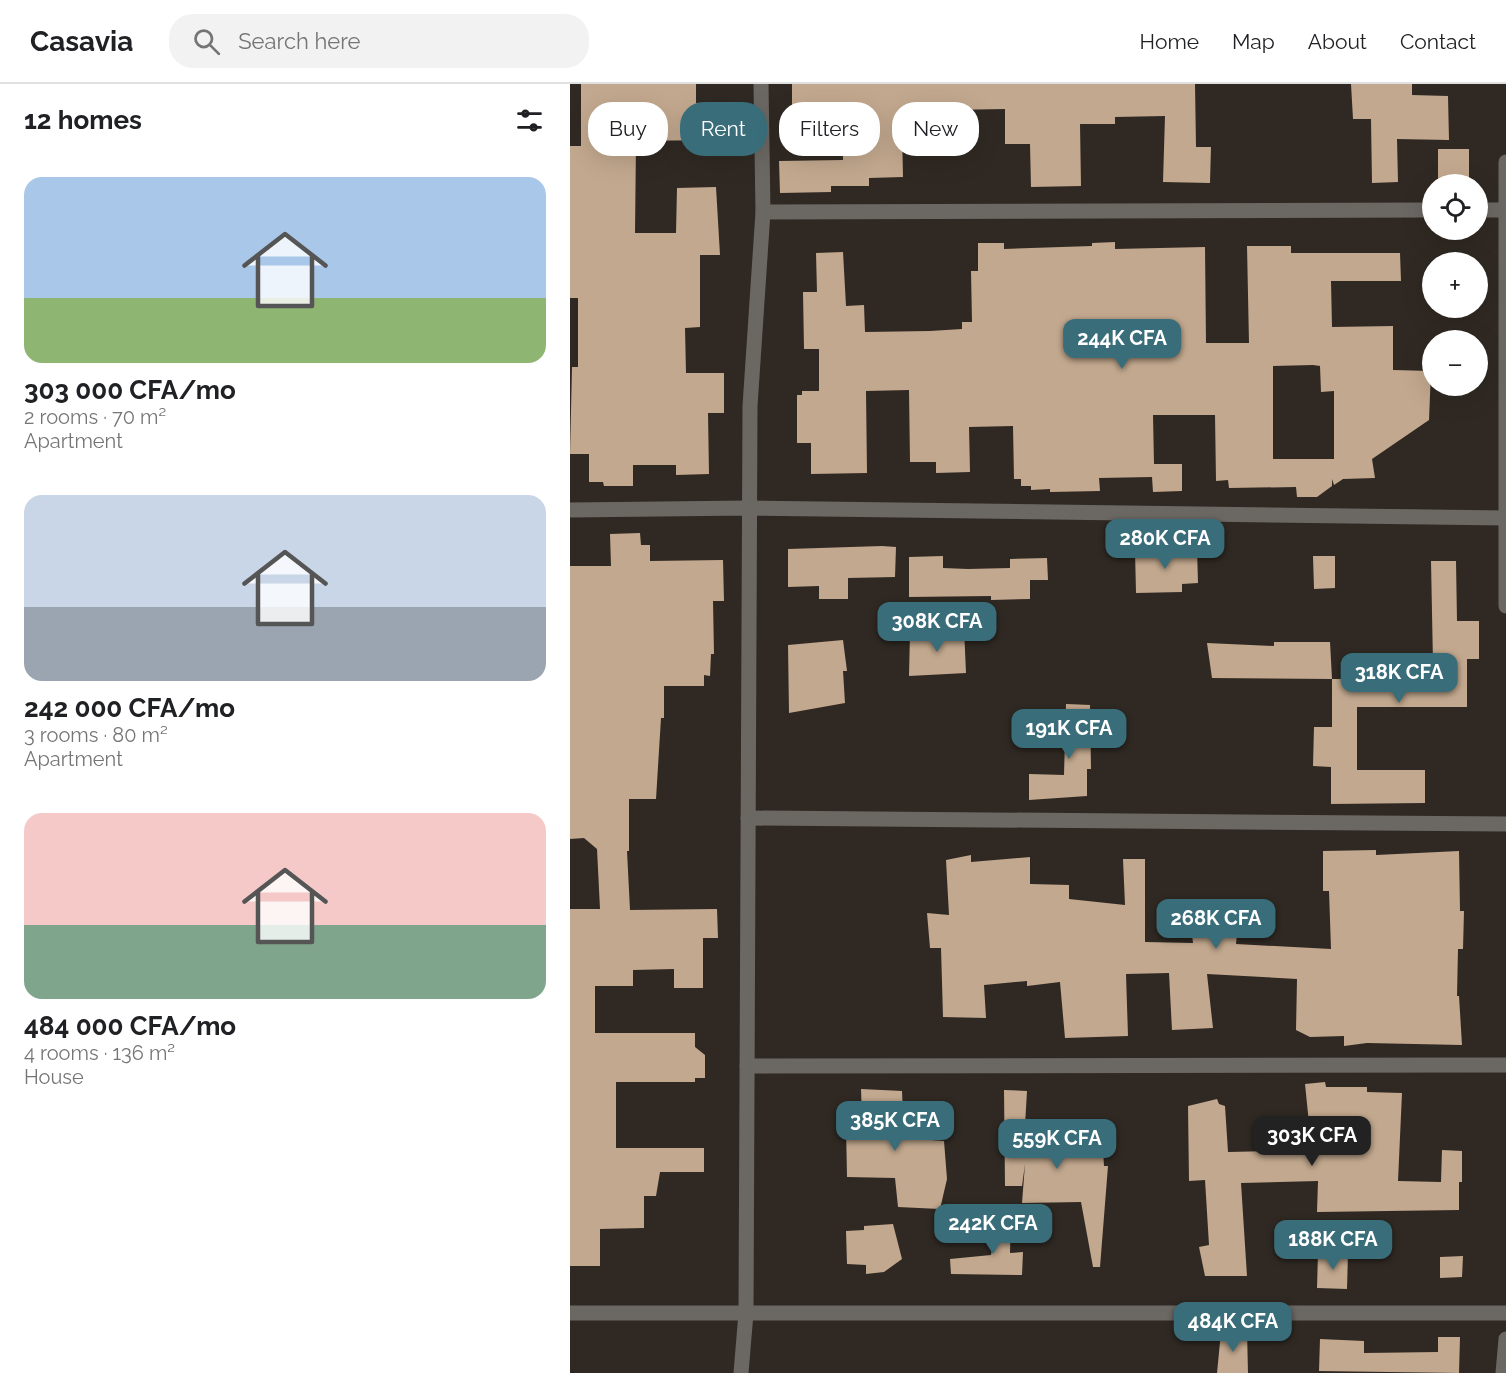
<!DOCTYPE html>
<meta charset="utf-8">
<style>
:root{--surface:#fff;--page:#f2f2f2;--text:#202124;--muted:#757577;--line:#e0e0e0;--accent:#396d7a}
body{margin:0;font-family:Raleway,sans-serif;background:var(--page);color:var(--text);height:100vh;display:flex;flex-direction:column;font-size:22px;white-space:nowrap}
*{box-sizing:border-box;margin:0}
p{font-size:20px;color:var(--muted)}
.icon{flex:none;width:33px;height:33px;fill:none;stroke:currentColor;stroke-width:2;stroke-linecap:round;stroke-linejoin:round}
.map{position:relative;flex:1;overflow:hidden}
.details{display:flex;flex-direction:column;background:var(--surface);width:570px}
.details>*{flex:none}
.top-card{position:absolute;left:18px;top:18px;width:570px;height:54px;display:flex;gap:12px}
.tools{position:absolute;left:852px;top:90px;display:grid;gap:12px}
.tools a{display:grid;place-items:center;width:66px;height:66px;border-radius:50%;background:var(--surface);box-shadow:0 6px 24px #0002;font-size:30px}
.price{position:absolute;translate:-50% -51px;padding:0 14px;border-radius:12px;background:var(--accent);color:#fff;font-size:20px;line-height:39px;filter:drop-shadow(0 2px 3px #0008)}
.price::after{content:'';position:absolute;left:50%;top:36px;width:18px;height:14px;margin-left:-9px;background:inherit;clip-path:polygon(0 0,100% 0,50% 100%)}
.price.on{background:#222;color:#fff}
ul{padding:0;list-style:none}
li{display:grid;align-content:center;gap:12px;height:318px;padding:0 24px}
li span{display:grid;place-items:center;height:186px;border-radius:18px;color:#555}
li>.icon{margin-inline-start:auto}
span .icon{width:108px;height:108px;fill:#fffc;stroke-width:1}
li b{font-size:26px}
h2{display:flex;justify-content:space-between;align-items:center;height:72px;padding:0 24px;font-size:26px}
.pill{padding:0 21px;border-radius:24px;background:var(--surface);box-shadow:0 6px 24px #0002;font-size:21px;line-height:54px}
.pill.on{background:var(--accent);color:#fff}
header{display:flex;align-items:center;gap:36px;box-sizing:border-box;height:84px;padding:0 30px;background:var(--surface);border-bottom:2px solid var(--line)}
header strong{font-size:28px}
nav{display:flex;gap:33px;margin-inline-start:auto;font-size:21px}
.search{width:420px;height:54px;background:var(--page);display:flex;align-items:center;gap:15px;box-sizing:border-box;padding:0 21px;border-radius:24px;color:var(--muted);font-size:22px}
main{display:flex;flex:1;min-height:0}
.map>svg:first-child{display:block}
.building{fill:#c2a88e;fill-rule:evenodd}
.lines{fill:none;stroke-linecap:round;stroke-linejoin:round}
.minor{stroke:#6b6864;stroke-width:15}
</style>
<header>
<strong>Casavia</strong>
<div class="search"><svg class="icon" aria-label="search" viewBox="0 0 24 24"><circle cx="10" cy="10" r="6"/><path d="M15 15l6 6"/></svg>Search here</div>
<nav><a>Home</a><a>Map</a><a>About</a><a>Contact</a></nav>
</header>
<main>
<section class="details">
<h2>12 homes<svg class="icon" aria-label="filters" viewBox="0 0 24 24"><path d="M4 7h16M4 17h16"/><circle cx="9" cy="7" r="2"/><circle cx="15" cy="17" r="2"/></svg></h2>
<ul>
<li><span style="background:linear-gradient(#a9c7e8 65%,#8fb573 0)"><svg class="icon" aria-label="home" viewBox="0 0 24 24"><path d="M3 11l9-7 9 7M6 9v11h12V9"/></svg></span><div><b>303 000 CFA/mo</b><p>2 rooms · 70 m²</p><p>Apartment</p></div></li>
<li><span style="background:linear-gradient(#c9d6e8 60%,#9aa5b1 0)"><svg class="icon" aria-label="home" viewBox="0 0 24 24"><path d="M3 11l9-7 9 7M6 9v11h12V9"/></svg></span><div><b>242 000 CFA/mo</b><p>3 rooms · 80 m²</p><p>Apartment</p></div></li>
<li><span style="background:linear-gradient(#f6c9c9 60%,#7fa58c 0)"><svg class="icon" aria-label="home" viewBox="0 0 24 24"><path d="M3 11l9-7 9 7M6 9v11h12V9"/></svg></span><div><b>484 000 CFA/mo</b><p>4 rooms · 136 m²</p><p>House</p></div></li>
</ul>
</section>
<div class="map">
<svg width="936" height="1289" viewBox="0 0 936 1289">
<rect width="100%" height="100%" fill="#302923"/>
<!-- building -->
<g class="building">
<polygon points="11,0 126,0 126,19 156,18 157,42 142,42 142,56 66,57 65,149 106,149 107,104 146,103 150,171 130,171 130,243 115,244 116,289 154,289 154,329 138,329 139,390 106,391 106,381 63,381 63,402 34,402 33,398 19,398 19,370 0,370 2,283 8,283 8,214 0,214 0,62 11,62"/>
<polygon points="222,0 625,0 626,63 641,63 640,99 593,98 595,32 545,33 545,40 510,40 511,102 461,103 460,60 435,60 435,25 379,26 379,45 332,45 333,93 299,94 299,102 261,102 261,108 210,109 209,77 273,76 272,29 245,29 245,24 222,24"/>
<polygon points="781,0 842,0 842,11 878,12 879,56 827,55 828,98 802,99 801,35 783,35"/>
<rect x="868" y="65" width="31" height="35"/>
<path d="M 545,158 L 545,165 L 635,163 L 636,259 L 679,259 L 677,162 L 721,162 L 721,169 L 830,169 L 831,197 L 761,197 L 762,243 L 823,242 L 823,286 L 861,287 L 859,336 L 802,375 L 805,394 L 773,395 L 764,401 L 762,395 L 762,402 L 747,413 L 727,413 L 726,403 L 659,404 L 658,396 L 646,397 L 645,331 L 583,331 L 584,380 L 612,380 L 612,407 L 583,408 L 582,393 L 529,394 L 530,407 L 480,408 L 480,405 L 461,406 L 461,402 L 451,402 L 451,395 L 444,395 L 443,342 L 399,343 L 400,388 L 366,389 L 366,378 L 340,378 L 339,306 L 296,307 L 297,389 L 241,390 L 241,359 L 227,359 L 227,311 L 232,311 L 232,307 L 249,307 L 249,265 L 234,265 L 233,208 L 247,208 L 246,169 L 273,168 L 276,222 L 294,221 L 295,248 L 360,247 L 392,245 L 392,238 L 402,238 L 401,187 L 408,187 L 408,159 L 434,159 L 434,165 L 522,162 L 522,159 ZM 743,281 L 750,282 L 751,308 L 764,307 L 764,375 L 703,375 L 703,282 Z"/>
<polygon points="70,449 71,461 80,461 80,477 153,476 154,517 143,517 144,570 141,570 140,592 134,591 134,602 94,602 94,634 91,634 86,715 59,715 59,767 57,767 60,826 147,825 148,854 133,854 133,904 104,904 104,885 63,886 63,902 25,902 25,949 125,949 125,963 135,971 135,994 125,994 125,998 46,998 46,1064 134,1064 134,1088 90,1088 86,1112 74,1112 74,1144 30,1145 30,1182 0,1182 0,825 30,825 27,765 14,754 0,755 0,482 41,482 40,450"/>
<polygon points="312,462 326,463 325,493 278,494 278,515 249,515 249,502 218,503 218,465"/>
<polygon points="627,465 628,499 612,500 612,508 566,509 565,467"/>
<polygon points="373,472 373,484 398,485 440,484 440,475 477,474 478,496 460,496 460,515 421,516 421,512 339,513 339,473"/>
<polygon points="743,472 765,472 765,504 744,505"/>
<polygon points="861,477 886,477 887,537 909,537 909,575 897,575 897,623 787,623 787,686 855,686 855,719 761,720 761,683 743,682 744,643 762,643 762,595 857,595 857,580 863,580"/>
<polygon points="394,544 396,589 339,592 340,549"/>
<polygon points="273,556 277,587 273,587 275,619 219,629 218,561"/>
<polygon points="704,558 760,558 762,595 642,594 637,559 704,562"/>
<polygon points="496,620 520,621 521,685 517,685 517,712 459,716 459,690 494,691"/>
<polygon points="806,766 806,771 889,767 890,827 894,827 893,865 888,865 887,912 889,912 892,961 797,959 774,962 774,952 740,953 726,946 727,895 637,890 643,944 602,946 599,889 556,890 558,952 495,954 490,898 457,902 457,897 414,901 416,934 373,933 371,864 360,864 357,829 379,831 376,776 401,771 401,778 460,773 460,800 499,801 499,815 555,821 553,775 575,775 575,858 623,859 620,834 669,831 666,860 761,865 759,807 753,807 753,767"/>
<polygon points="755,998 756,1003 797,1003 797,1008 832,1009 828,1097 871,1098 872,1066 892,1067 892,1098 886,1098 889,1098 889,1126 747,1128 748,1097 671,1099 677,1192 635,1192 629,1163 639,1161 635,1096 619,1097 618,1022 647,1015 649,1020 655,1022 658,1068 704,1067 703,1059 741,1059 735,1000"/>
<polygon points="291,1005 332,1007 334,1054 374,1057 377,1095 370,1125 328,1123 325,1094 277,1093 276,1042 282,1044 282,1033 292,1035"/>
<polygon points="434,1006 457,1007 454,1058 532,1052 534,1082 538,1082 530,1183 523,1183 511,1118 452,1119 455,1080 452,1102 435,1102"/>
<polygon points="429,1128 441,1129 440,1169 453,1168 452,1191 381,1190 380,1175 421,1171"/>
<polygon points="323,1140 332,1175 314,1188 296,1190 296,1181 277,1180 276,1147 294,1146 294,1142"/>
<polygon points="748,1169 778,1169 777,1205 747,1204"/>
<polygon points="893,1172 892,1193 870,1194 870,1173"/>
<polygon points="677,1247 678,1289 647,1289 651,1248"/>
<polygon points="868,1253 890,1253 889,1289 749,1287 750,1255 794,1257 794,1269 868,1268"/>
</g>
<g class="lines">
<!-- minor -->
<g class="minor">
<polyline points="936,78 936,522"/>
<polyline points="908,126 936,126"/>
<polyline points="193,128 862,126"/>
<polyline points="0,426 179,424 936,434"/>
<polyline points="178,734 936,740"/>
<polyline points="177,982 936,981"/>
<polyline points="0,1229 936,1229"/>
<polyline points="171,1289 176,1229 180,322 193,128 191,0"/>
<polyline points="933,1289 936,1255"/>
</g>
</g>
</svg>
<div class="tools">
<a><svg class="icon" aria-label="locate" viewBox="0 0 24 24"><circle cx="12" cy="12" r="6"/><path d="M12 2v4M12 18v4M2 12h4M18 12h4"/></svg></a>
<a>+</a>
<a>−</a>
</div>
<b class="price" style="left:552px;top:286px">244K CFA</b>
<b class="price" style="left:595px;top:486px">280K CFA</b>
<b class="price" style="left:367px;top:569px">308K CFA</b>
<b class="price" style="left:829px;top:620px">318K CFA</b>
<b class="price" style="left:499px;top:676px">191K CFA</b>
<b class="price" style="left:646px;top:866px">268K CFA</b>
<b class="price" style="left:325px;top:1068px">385K CFA</b>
<b class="price on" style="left:742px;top:1083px">303K CFA</b>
<b class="price" style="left:487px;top:1086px">559K CFA</b>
<b class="price" style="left:423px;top:1171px">242K CFA</b>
<b class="price" style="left:763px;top:1187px">188K CFA</b>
<b class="price" style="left:663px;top:1269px">484K CFA</b>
<div class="top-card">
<a class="pill">Buy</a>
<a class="pill on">Rent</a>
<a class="pill">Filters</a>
<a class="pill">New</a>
</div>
</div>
</main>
